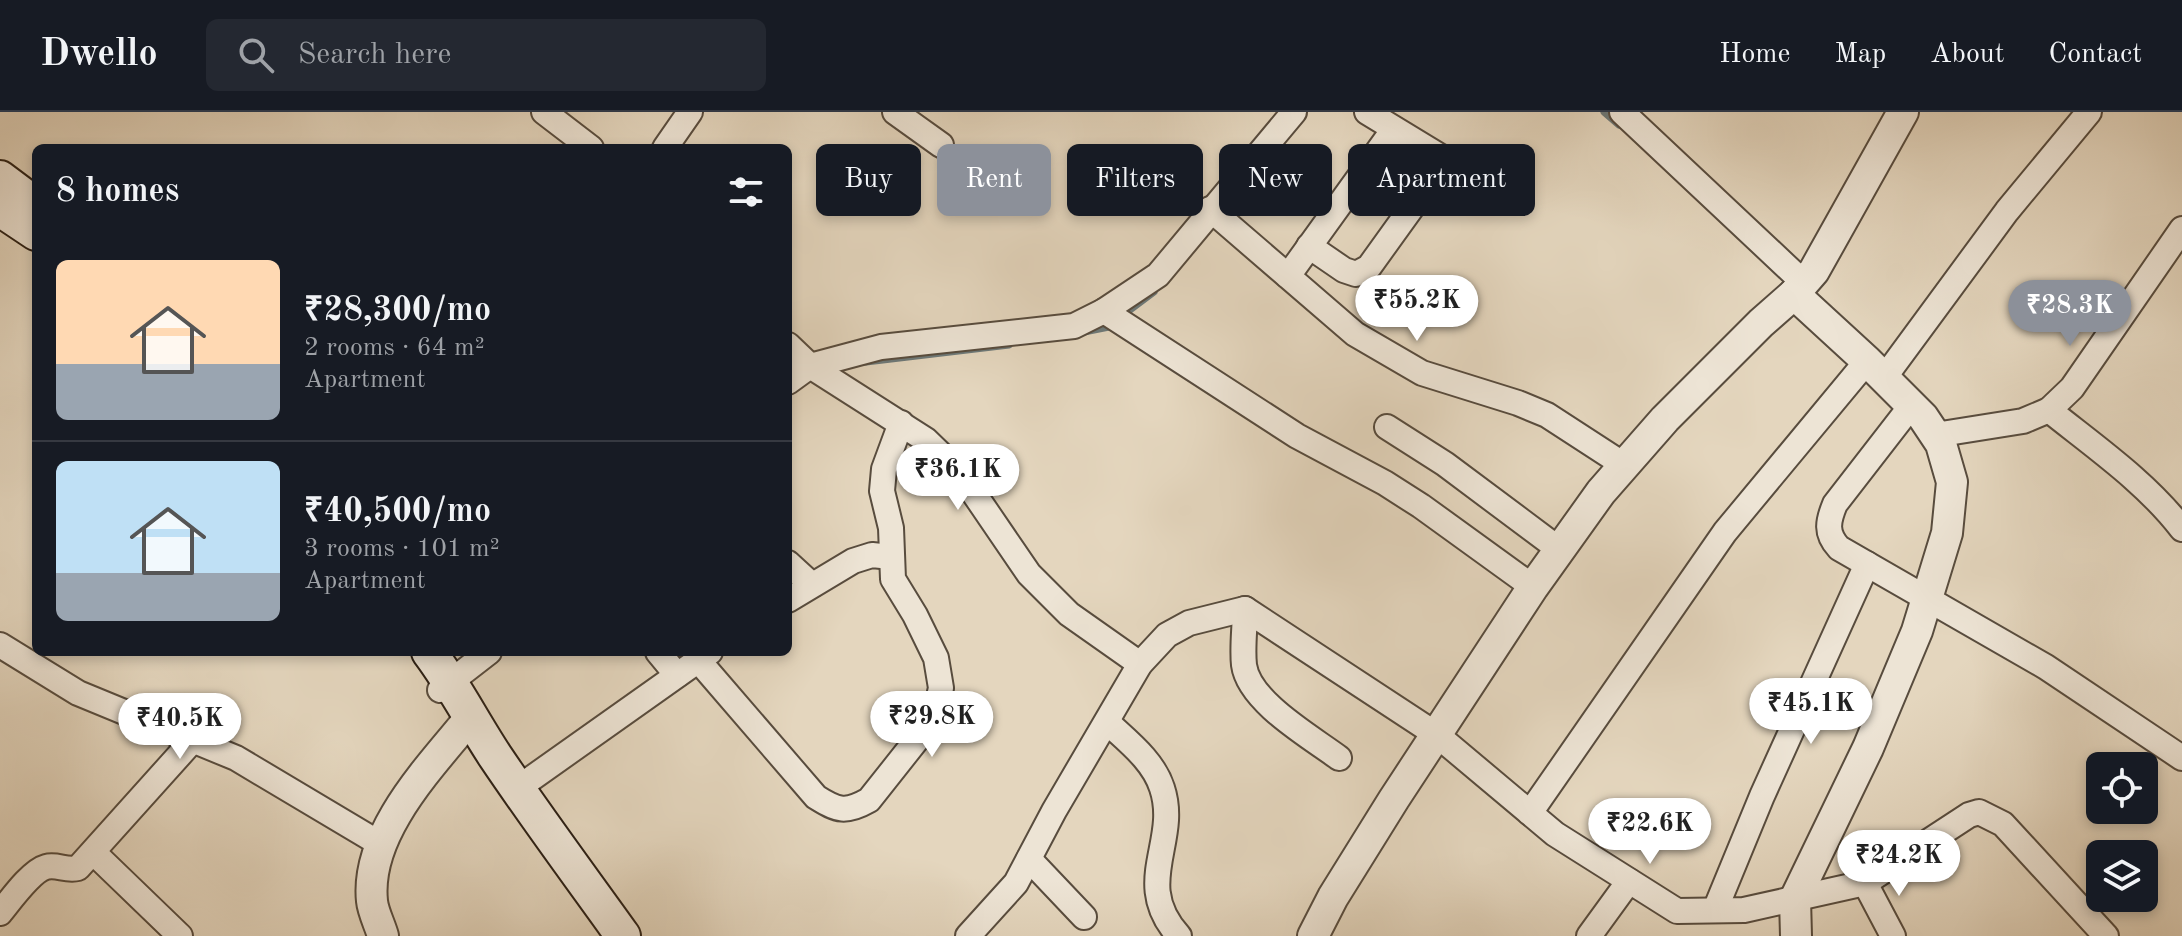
<!DOCTYPE html>
<meta charset="utf-8">
<style>
:root{--surface:#171b24;--page:#242831;--text:#f1f3f6;--muted:#9ea1a6;--line:#363941;--accent:#8c9099}
body{margin:0;font-family:"Old Standard TT",serif;background:var(--page);color:var(--text);height:100vh;display:flex;flex-direction:column;font-size:30px;white-space:nowrap}
*{box-sizing:border-box;margin:0}
p{font-size:26px;color:var(--muted)}
.icon{flex:none;width:44px;height:44px;fill:none;stroke:currentColor;stroke-width:2;stroke-linecap:round;stroke-linejoin:round}
.map{position:relative;flex:1;overflow:hidden}
.drawer{position:absolute;left:32px;top:32px;width:760px;height:512px;display:flex;flex-direction:column;background:var(--surface);border-radius:12px;box-shadow:0 4px 12px #0003}
.drawer>*{flex:none}
.hud{position:absolute;left:816px;top:32px;width:760px;height:72px;display:flex;gap:16px}
.buttons{position:absolute;left:2086px;top:640px;display:grid;gap:16px}
.buttons a{display:grid;place-items:center;width:72px;height:72px;border-radius:12px;background:var(--surface);box-shadow:0 4px 12px #0003;font-size:40px}
.price{position:absolute;translate:-50% -68px;padding:0 18px;border-radius:28px;background:#fff;color:#222;font-size:26px;line-height:52px;filter:drop-shadow(0 2px 4px #0008)}
.price::after{content:'';position:absolute;left:50%;top:48px;width:24px;height:18px;margin-left:-12px;background:inherit;clip-path:polygon(0 0,100% 0,50% 100%)}
.price.current{background:var(--accent);color:#fff}
ul{padding:0;list-style:none}
li{display:flex;align-items:center;gap:24px;height:200px;padding:0 24px}
li+li{border-top:2px solid var(--line)}
li span{display:grid;place-items:center;flex:none;width:224px;height:160px;border-radius:12px;color:#555}
li>.icon{margin-inline-start:auto}
span .icon{width:96px;height:96px;fill:#fffc;stroke-width:1}
li b{font-size:34px}
h2{display:flex;justify-content:space-between;align-items:center;height:96px;padding:0 24px;font-size:34px}
.pill{padding:0 28px;border-radius:12px;background:var(--surface);box-shadow:0 4px 12px #0003;font-size:28px;line-height:72px}
.pill.current{background:var(--accent);color:#fff}
header{display:flex;align-items:center;gap:48px;box-sizing:border-box;height:112px;padding:0 40px;background:var(--surface);border-bottom:2px solid var(--line)}
header strong{font-size:38px}
nav{display:flex;gap:44px;margin-inline-start:auto;font-size:28px}
.search{width:560px;height:72px;background:var(--page);display:flex;align-items:center;gap:20px;box-sizing:border-box;padding:0 28px;border-radius:12px;color:var(--muted);font-size:30px}
.map>svg:first-child{display:block}
.lines{fill:none;stroke-linecap:round;stroke-linejoin:round}
.stream{stroke:#6d7979;stroke-width:7}
.minor-casing{stroke:#584c3e;stroke-width:28}
.tertiary-casing{stroke:#584c3e;stroke-width:34}
.secondary-casing{stroke:#2a1e14;stroke-width:38}
.minor{stroke:#ede4d5;stroke-width:24}
.tertiary{stroke:#ede4d5;stroke-width:30}
.secondary{stroke:#ede4d5;stroke-width:34}
</style>
<header>
<strong>Dwello</strong>
<div class="search"><svg class="icon" aria-label="search" viewBox="0 0 24 24"><circle cx="10" cy="10" r="6"/><path d="M15 15l6 6"/></svg>Search here</div>
<nav><a>Home</a><a>Map</a><a>About</a><a>Contact</a></nav>
</header>
<div class="map">
<svg width="2182" height="824" viewBox="0 0 2182 824">
<rect width="100%" height="100%" fill="#e4d6be"/>
<filter id="stains"><feTurbulence type="fractalNoise" baseFrequency=".0025" numOctaves="4"/><feColorMatrix values="0 0 0 0 .2 0 0 0 0 .09 0 0 0 0 .02 0 0 0 .5 -.17"/></filter>
<radialGradient id="worn" r=".72"><stop offset=".6" stop-color="#630" stop-opacity="0"/><stop offset="1" stop-color="#630" stop-opacity=".3"/></radialGradient>
<g class="lines">
<!-- stream -->
<g class="stream">
<polyline points="1604,0 1619,13"/>
<polyline points="1126,201 1154,180"/>
<polyline points="1084,220 1109,215"/>
<polyline points="866,250 1009,233"/>
<polyline points="504,540 505,540"/>
</g>
<defs>
<g id="minor">
<polyline points="544,0 591,36"/>
<polyline points="895,0 941,33"/>
<polyline points="1367,0 1492,76"/>
<polyline points="1622,0 1804,171"/>
<polyline points="665,36 690,0"/>
<polyline points="1210,97 1355,222 1422,261 1518,291 1547,303 1624,353"/>
<polyline points="1309,134 1344,158 1356,162 1369,155 1446,48"/>
<polyline points="1288,164 1394,17"/>
<polyline points="1104,199 1297,324 1385,371 1421,394 1533,475"/>
<polyline points="788,233 810,254 926,328 960,361 1029,462 1069,502 1140,552"/>
<polyline points="1884,266 2007,99 2089,0"/>
<polyline points="788,270 810,254 881,235 1074,214 1104,199 1158,163 1294,0"/>
<path d="M 1911,294 L 1835,392 C 1828,409 1825,421 1839,436 L 2046,555 L 2182,646"/>
<path d="M 2049,298 C 2095,335 2146,370 2182,417"/>
<polyline points="1387,315 1445,352 1560,438"/>
<polyline points="1935,323 2023,309 2049,298 2072,276 2182,117"/>
<polyline points="788,451 812,473"/>
<polyline points="788,488 853,449 872,443 891,445"/>
<path d="M 1245,497 C 1245,515 1242,535 1244,553 C 1249,590 1311,625 1339,646"/>
<polyline points="0,533 78,581 236,646 382,733"/>
<polyline points="658,540 677,563"/>
<path d="M 698,548 L 816,685 C 838,699 846,701 869,688 L 934,606 L 941,576 L 936,546 L 915,503 L 893,467 L 891,416 L 882,379 L 884,357 L 901,311"/>
<polyline points="440,578 489,540"/>
<path d="M 1107,610 C 1127,629 1153,648 1162,676 C 1180,730 1131,771 1179,824"/>
<polyline points="518,676 710,540"/>
<polyline points="1530,701 1725,420 1867,249"/>
<polyline points="94,741 180,824"/>
<polyline points="1029,747 1084,805"/>
<polyline points="1865,771 1893,824"/>
<polyline points="1715,798 1762,684 1867,452"/>
<path d="M 0,801 C 10,789 31,759 46,755 C 57,752 66,759 78,756 L 193,628"/>
<polyline points="968,824 1016,771 1054,699 1140,552 1167,523 1189,511 1245,497 1437,623 1555,722 1677,799 1744,798 1865,771 1969,703 1979,700 2003,712 2106,824"/>
<polyline points="1589,824 1629,769"/>
</g>
<g id="tertiary">
<polyline points="1794,182 1867,249 1923,305 1941,332 1952,370 1947,421 1917,519 1868,636 1795,787 1796,824"/>
<path d="M 383,824 C 380,813 373,800 372,789 C 365,721 430,655 470,606"/>
<polyline points="1313,824 1333,785 1394,687 1533,475 1601,380 1665,307 1761,211 1794,182 1814,159 1903,0"/>
</g>
<g id="secondary">
<polyline points="0,66 36,93"/>
<polyline points="0,97 36,121"/>
<path d="M 429,540 C 454,573 472,609 495,644 C 536,705 580,764 623,824"/>
</g>
</defs>
<!-- minor casing -->
<use href="#minor" class="minor-casing"/>
<!-- tertiary casing -->
<use href="#tertiary" class="tertiary-casing"/>
<!-- secondary casing -->
<use href="#secondary" class="secondary-casing"/>
<!-- minor -->
<use href="#minor" class="minor"/>
<!-- tertiary -->
<use href="#tertiary" class="tertiary"/>
<!-- secondary -->
<use href="#secondary" class="secondary"/>
</g>
<rect width="100%" height="100%" filter="url(#stains)"/>
<rect width="100%" height="100%" fill="url(#worn)"/>
</svg>
<div class="buttons">
<a><svg class="icon" aria-label="locate" viewBox="0 0 24 24"><circle cx="12" cy="12" r="6"/><path d="M12 2v4M12 18v4M2 12h4M18 12h4"/></svg></a>
<a><svg class="icon" aria-label="layers" viewBox="0 0 24 24"><path d="M12 4l9 5-9 5-9-5zM3 14l9 5 9-5"/></svg></a>
</div>
<b class="price" style="left:1417px;top:231px">₹55.2K</b>
<b class="price current" style="left:2070px;top:236px">₹28.3K</b>
<b class="price" style="left:958px;top:400px">₹36.1K</b>
<b class="price" style="left:1811px;top:634px">₹45.1K</b>
<b class="price" style="left:932px;top:647px">₹29.8K</b>
<b class="price" style="left:180px;top:649px">₹40.5K</b>
<b class="price" style="left:1650px;top:754px">₹22.6K</b>
<b class="price" style="left:1899px;top:786px">₹24.2K</b>
<div class="hud">
<a class="pill">Buy</a>
<a class="pill current">Rent</a>
<a class="pill">Filters</a>
<a class="pill">New</a>
<a class="pill">Apartment</a>
</div>
<section class="drawer">
<h2>8 homes<svg class="icon" aria-label="filters" viewBox="0 0 24 24"><path d="M4 7h16M4 17h16"/><circle cx="9" cy="7" r="2"/><circle cx="15" cy="17" r="2"/></svg></h2>
<ul>
<li><span style="background:linear-gradient(#ffd9b3 65%,#9aa5b1 0)"><svg class="icon" aria-label="home" viewBox="0 0 24 24"><path d="M3 11l9-7 9 7M6 9v11h12V9"/></svg></span><div><b>₹28,300/mo</b><p>2 rooms · 64 m²</p><p>Apartment</p></div></li>
<li><span style="background:linear-gradient(#bfe0f5 70%,#9aa5b1 0)"><svg class="icon" aria-label="home" viewBox="0 0 24 24"><path d="M3 11l9-7 9 7M6 9v11h12V9"/></svg></span><div><b>₹40,500/mo</b><p>3 rooms · 101 m²</p><p>Apartment</p></div></li>
</ul>
</section>
</div>
